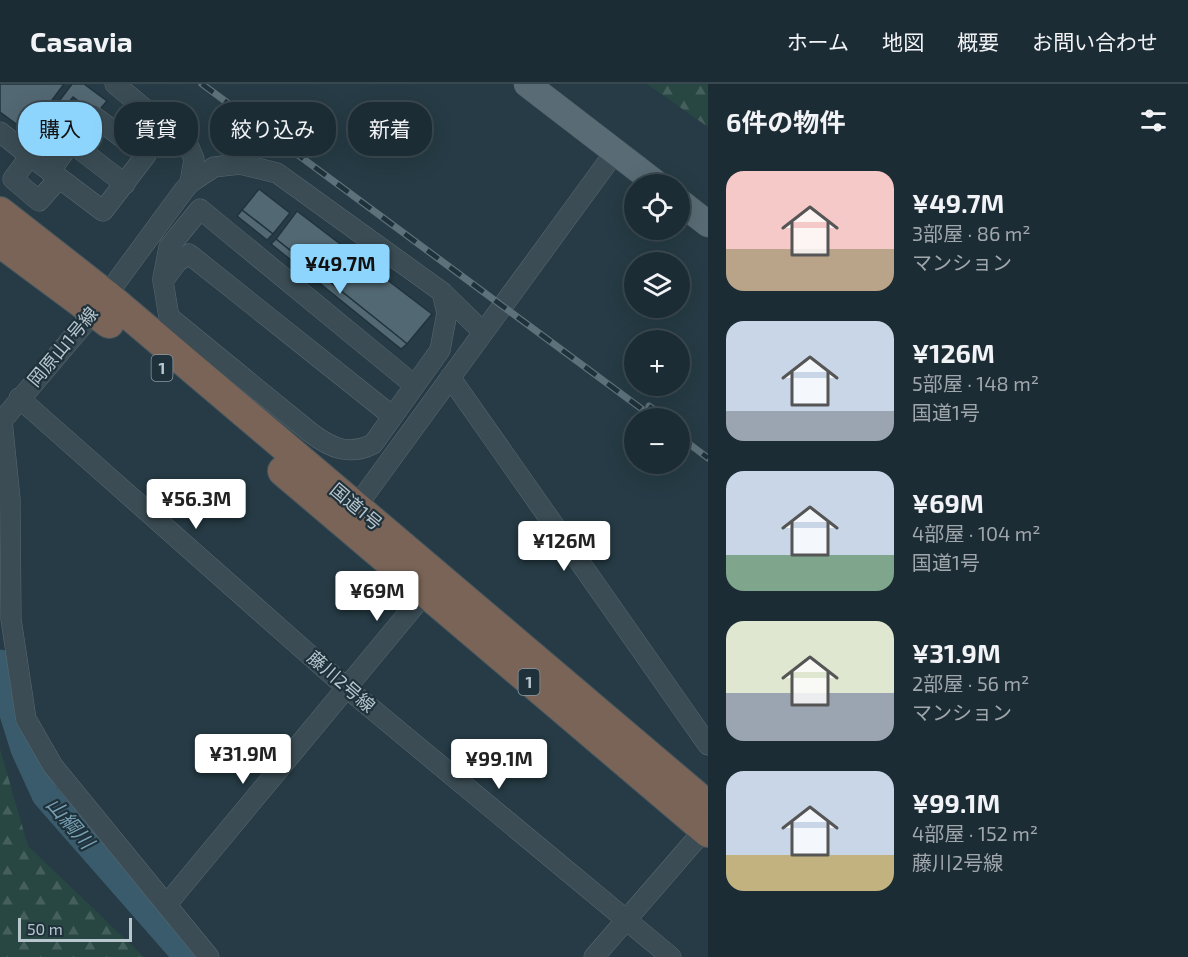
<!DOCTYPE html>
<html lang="ja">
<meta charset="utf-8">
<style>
:root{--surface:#1c2c34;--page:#293840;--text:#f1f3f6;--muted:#a0a7ac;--line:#3a484f;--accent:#8ed5fd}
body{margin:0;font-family:"Exo 2","Noto Sans JP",sans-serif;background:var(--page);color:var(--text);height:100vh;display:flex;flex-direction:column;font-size:22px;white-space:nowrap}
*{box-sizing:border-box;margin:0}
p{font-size:20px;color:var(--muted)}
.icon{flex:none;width:33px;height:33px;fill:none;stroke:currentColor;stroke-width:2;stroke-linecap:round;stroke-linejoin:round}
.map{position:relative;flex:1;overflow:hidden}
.side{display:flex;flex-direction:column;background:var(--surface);width:480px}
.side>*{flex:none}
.top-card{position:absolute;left:18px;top:18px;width:570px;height:54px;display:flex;gap:12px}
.controls{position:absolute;left:624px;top:90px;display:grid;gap:12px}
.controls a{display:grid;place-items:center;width:66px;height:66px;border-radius:50%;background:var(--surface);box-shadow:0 6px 24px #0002,0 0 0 2px var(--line);font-size:30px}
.scale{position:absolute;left:18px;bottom:15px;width:114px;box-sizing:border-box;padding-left:6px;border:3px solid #b8c6ce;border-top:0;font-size:16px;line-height:21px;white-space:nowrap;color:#b8c6ce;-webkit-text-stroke:4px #1f313a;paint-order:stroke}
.price{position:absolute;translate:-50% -51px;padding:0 14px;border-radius:6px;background:#fff;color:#222;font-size:20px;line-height:39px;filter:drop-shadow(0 2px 3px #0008)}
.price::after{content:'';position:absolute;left:50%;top:36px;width:18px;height:14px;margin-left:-9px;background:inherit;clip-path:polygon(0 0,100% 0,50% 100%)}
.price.selected{background:var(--accent);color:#111}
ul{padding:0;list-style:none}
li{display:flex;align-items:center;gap:18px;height:150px;padding:0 18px}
li span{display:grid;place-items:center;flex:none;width:168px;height:120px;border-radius:18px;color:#555}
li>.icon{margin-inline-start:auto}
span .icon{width:72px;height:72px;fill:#fffc;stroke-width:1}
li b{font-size:26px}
h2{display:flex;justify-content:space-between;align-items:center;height:72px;padding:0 18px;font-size:26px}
.pill{padding:0 21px;border-radius:24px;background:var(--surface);box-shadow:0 6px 24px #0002,0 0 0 2px var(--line);font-size:21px;line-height:54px}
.pill.selected{background:var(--accent);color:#111}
header{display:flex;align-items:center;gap:36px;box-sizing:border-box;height:84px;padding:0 30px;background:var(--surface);border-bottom:2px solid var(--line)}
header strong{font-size:28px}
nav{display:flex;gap:33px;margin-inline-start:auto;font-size:21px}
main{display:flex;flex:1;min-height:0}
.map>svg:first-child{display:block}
.forest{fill:url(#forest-firs)}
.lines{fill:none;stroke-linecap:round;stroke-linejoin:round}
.river{stroke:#395b6c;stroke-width:27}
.building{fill:#526872;stroke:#21333c;stroke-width:1.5}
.minor-casing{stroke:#596972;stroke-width:21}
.major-casing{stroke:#475861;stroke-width:27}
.highway-casing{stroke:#45565f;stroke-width:32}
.minor{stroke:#3b4c54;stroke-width:20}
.major{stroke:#596b74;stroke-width:26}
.highway{stroke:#7a6457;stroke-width:30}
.rail-casing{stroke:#5d717b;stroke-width:7}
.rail{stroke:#1f313a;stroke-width:4.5;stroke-dasharray:14;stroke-linecap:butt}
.labels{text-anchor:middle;stroke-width:4.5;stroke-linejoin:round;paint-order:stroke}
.shield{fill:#1f313a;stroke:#8a99a2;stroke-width:1.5}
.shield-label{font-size:16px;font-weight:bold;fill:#b8c6ce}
.street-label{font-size:18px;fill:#b8c6ce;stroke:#1f313a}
.water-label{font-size:20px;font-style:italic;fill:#779fb2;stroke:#1f313a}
</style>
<header>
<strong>Casavia</strong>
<nav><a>ホーム</a><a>地図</a><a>概要</a><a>お問い合わせ</a></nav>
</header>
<main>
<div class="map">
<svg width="708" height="873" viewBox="0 0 708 873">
<defs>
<pattern id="forest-firs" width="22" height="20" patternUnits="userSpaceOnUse" patternTransform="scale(1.5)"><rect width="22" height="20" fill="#284642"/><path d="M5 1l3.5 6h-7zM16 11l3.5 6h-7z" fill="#455f5c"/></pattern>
</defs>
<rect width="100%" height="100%" fill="#263b45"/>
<!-- forest -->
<g class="forest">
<polygon points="647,0 708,0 708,43"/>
<polygon points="0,665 28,762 144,873 0,873"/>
</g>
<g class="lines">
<!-- river -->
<polyline class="river" points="0,579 4,601 24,665 45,711 187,873"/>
</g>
<!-- building -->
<g class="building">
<polygon points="0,0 64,0 52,16 57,20 72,0 84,0 107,17 96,30 73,13 63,25 78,36 71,46 43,25 40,28 53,37 38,56 0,28"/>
<polygon points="259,105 290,129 273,150 242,126"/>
<polygon points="242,126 273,150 267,156 237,132"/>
<polygon points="297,127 432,230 407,260 276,155"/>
<polygon points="276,155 400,254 407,260 401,265 271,160"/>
</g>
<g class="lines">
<defs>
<g id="minor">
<polyline points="115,0 188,61 194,75 190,99"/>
<polygon points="92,31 146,71 103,127 50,87"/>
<polyline points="56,47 125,100"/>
<polyline points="0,48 30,72"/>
<polyline points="123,53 147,26"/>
<polyline points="50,87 30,72 13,95 39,117 59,94"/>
<polyline points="163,194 169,163 200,125 414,301"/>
<polyline points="450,293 708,661"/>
<polyline points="19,314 348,605 671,873"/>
<path d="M 391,331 L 189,170 L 177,178 L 163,197 L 169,233 L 311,349 C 331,364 349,372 373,360 L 440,266 L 447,229 L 442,208"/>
<polyline points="2,336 10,415 11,535 26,635 53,682 209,873"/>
<polyline points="0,339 95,227 184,106 190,99 214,83 240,80 277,89 442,208 483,248"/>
<polyline points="356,423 615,68"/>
<polyline points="167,820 425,509 431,497"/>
<polyline points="594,873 705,745"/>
</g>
<g id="major">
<polyline points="527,0 657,100"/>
<polyline points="680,118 708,140"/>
</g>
<g id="highway">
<polyline points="0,128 106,211 708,722"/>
<polyline points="0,158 109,239"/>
<polyline points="283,387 708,748"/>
</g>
</defs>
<!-- minor casing -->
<use href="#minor" class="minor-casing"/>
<!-- major casing -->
<use href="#major" class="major-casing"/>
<!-- highway casing -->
<use href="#highway" class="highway-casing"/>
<!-- minor -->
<use href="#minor" class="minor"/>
<!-- major -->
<use href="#major" class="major"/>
<!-- highway -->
<use href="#highway" class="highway"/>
<defs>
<g id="rail">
<polyline points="202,0 654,334"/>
<polyline points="649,322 666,334"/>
<polyline points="680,353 708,374"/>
</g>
</defs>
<!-- rail casing -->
<use href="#rail" class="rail-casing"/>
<!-- rail -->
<use href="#rail" class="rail"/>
</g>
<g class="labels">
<!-- shield labels -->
<g class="shield">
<rect x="151.5" y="271" width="21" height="26" rx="4.5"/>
<rect x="518.5" y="585" width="21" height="26" rx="4.5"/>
</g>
<g class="shield-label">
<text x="162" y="290">1</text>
<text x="529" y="604">1</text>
</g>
<!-- street labels -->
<g class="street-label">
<text transform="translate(63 263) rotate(-50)" y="6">岡原山1号線</text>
<text transform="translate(356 423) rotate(40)" y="6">国道1号</text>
<text transform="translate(341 598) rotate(41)" y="6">藤川2号線</text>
</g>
<!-- water labels -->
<g class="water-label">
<text transform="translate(70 739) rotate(49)" y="7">山綱川</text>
</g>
</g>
</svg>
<div class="controls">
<a><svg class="icon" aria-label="locate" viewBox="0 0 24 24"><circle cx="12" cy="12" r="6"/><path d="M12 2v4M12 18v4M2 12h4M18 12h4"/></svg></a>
<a><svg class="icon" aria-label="layers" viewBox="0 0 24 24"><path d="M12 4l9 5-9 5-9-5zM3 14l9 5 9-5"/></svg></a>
<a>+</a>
<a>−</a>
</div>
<div class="scale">50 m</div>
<b class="price selected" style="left:340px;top:211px">¥49.7M</b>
<b class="price" style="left:196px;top:446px">¥56.3M</b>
<b class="price" style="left:564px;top:488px">¥126M</b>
<b class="price" style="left:377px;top:538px">¥69M</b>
<b class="price" style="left:243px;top:701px">¥31.9M</b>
<b class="price" style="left:499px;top:706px">¥99.1M</b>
<div class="top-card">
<a class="pill selected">購入</a>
<a class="pill">賃貸</a>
<a class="pill">絞り込み</a>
<a class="pill">新着</a>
</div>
</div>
<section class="side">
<h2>6件の物件<svg class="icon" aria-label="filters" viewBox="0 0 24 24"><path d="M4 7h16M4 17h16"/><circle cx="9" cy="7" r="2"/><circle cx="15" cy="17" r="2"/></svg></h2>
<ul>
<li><span style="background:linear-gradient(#f6c9c9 65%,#b9a48a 0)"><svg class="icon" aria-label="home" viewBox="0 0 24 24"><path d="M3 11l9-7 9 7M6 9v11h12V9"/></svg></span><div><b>¥49.7M</b><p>3部屋 · 86 m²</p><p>マンション</p></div></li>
<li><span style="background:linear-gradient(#c9d6e8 75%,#9aa5b1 0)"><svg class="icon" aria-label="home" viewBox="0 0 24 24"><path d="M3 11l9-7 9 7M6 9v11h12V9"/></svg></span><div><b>¥126M</b><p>5部屋 · 148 m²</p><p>国道1号</p></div></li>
<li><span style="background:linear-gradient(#c9d6e8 70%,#7fa58c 0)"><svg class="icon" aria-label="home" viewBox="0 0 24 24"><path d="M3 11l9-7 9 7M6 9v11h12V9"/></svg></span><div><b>¥69M</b><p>4部屋 · 104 m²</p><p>国道1号</p></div></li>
<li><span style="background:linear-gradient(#dfe7d0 60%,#9aa5b1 0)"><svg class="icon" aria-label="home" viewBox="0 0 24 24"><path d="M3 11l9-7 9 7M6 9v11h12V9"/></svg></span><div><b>¥31.9M</b><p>2部屋 · 56 m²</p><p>マンション</p></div></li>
<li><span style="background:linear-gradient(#c9d6e8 70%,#c2b280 0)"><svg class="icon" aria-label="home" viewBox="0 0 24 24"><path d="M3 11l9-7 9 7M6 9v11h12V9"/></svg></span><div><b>¥99.1M</b><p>4部屋 · 152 m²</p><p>藤川2号線</p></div></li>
</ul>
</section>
</main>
